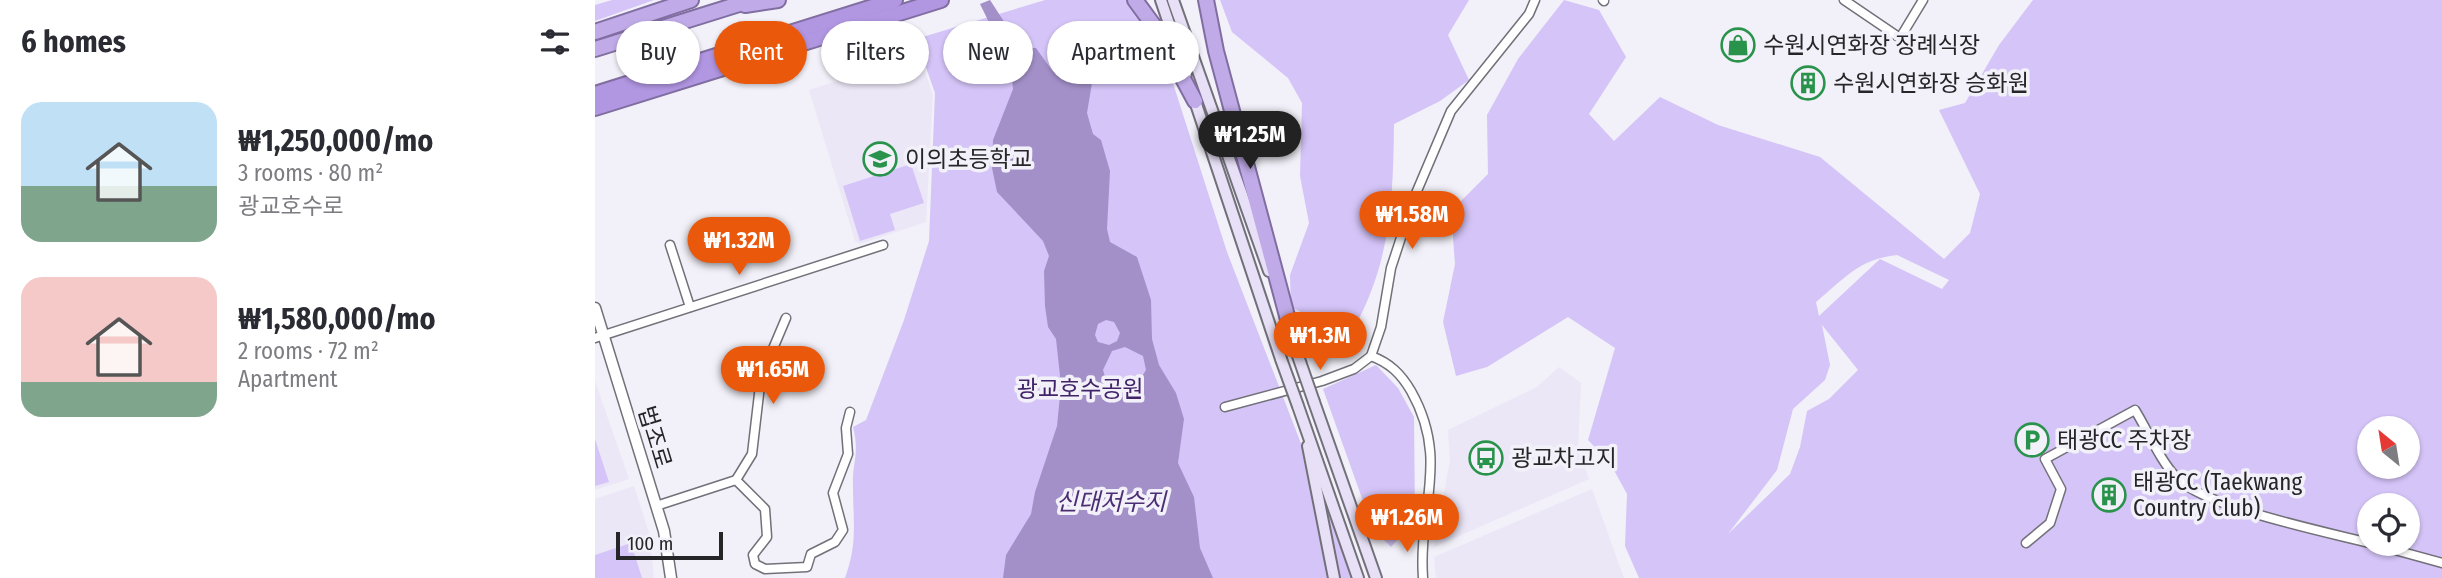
<!DOCTYPE html>
<meta charset="utf-8">
<style>
:root{--surface:#fff;--page:#f2f2f3;--text:#2b2b33;--muted:#7c7c81;--accent:#ea580c}
body{margin:0;font-family:"Fira Sans Condensed","Noto Sans KR",sans-serif;background:var(--page);color:var(--text);height:100vh;display:flex;flex-direction:column;font-size:26px;white-space:nowrap}
*{box-sizing:border-box;margin:0}
p{font-size:23px;color:var(--muted)}
.icon{flex:none;width:38px;height:38px;fill:none;stroke:currentColor;stroke-width:2;stroke-linecap:round;stroke-linejoin:round}
.map{position:relative;flex:1;overflow:hidden}
.panel{display:flex;flex-direction:column;background:var(--surface);width:595px}
.panel>*{flex:none}
.hud{position:absolute;left:21px;top:21px;width:665px;height:63px;display:flex;gap:14px}
.needle{width:46px;rotate:330deg}
.buttons{position:absolute;left:1762px;top:416px;display:grid;gap:14px}
.buttons a{display:grid;place-items:center;width:63px;height:63px;border-radius:50%;background:var(--surface);box-shadow:0 2px 5px #0004;font-size:35px}
.scale{position:absolute;left:21px;bottom:18px;width:107px;box-sizing:border-box;padding-left:7px;border:4px solid #262528;border-top:0;font-size:19px;line-height:24px;white-space:nowrap;color:#262528;-webkit-text-stroke:5px #f2f0f8;paint-order:stroke}
.price{position:absolute;translate:-50% -60px;padding:0 16px;border-radius:24px;background:var(--accent);color:#fff;font-size:23px;line-height:46px;filter:drop-shadow(0 2px 4px #0008)}
.price::after{content:'';position:absolute;left:50%;top:42px;width:21px;height:16px;margin-left:-10px;background:inherit;clip-path:polygon(0 0,100% 0,50% 100%)}
.price.current{background:#222;color:#fff}
ul{padding:0;list-style:none}
li{display:flex;align-items:center;gap:21px;height:175px;padding:0 21px}
li span{display:grid;place-items:center;flex:none;width:196px;height:140px;border-radius:21px;color:#555}
li>.icon{margin-inline-start:auto}
span .icon{width:84px;height:84px;fill:#fffc;stroke-width:1}
li b{font-size:30px}
h2{display:flex;justify-content:space-between;align-items:center;height:84px;padding:0 21px;font-size:30px}
.tag{padding:0 24px;border-radius:32px;background:var(--surface);box-shadow:0 2px 5px #0004;font-size:24px;line-height:63px}
.tag.current{background:var(--accent);color:#fff}
main{display:flex;flex:1;min-height:0}
.map>svg:first-child{display:block}
.built{fill:#ece7f7}
.green{fill:#d5c4f8;fill-rule:evenodd}
.water{fill:#a390c9;fill-rule:evenodd}
.lines{fill:none;stroke-linecap:round;stroke-linejoin:round}
.minor-casing{stroke:#727078;stroke-width:11}
.tertiary-casing{stroke:#727078;stroke-width:13}
.secondary-casing{stroke:#727078;stroke-width:14}
.trunk-casing{stroke:#806ea1;stroke-width:18}
.motorway-casing{stroke:#806ea1;stroke-width:18}
.minor{stroke:#fff;stroke-width:8}
.tertiary{stroke:#fff;stroke-width:10}
.secondary{stroke:#e8e0f6;stroke-width:10}
.trunk{stroke:#c0abe8;stroke-width:14}
.motorway{stroke:#b196e2;stroke-width:14}
.secondary-bridge-casing{stroke:#727078;stroke-width:14;stroke-linecap:butt}
.secondary-bridge{stroke:#e8e0f6;stroke-width:10}
.labels{text-anchor:middle;stroke-width:7;stroke-linejoin:round;paint-order:stroke}
.poi-label{font-size:23px;fill:#262528;stroke:#f2f0f8;text-anchor:start}
.park-label{font-size:23px;fill:#402368;stroke:#f2f0f8}
.street-label{font-size:23px;fill:#262528;stroke:#f2f0f8}
.water-label{font-size:24px;font-style:italic;fill:#4b2e74;stroke:#f2f0f8}
</style>
<main>
<section class="panel">
<h2>6 homes<svg class="icon" aria-label="filters" viewBox="0 0 24 24"><path d="M4 7h16M4 17h16"/><circle cx="9" cy="7" r="2"/><circle cx="15" cy="17" r="2"/></svg></h2>
<ul>
<li><span style="background:linear-gradient(#bfe0f5 60%,#7fa58c 0)"><svg class="icon" aria-label="home" viewBox="0 0 24 24"><path d="M3 11l9-7 9 7M6 9v11h12V9"/></svg></span><div><b>₩1,250,000/mo</b><p>3 rooms · 80 m²</p><p>광교호수로</p></div></li>
<li><span style="background:linear-gradient(#f6c9c9 75%,#7fa58c 0)"><svg class="icon" aria-label="home" viewBox="0 0 24 24"><path d="M3 11l9-7 9 7M6 9v11h12V9"/></svg></span><div><b>₩1,580,000/mo</b><p>2 rooms · 72 m²</p><p>Apartment</p></div></li>
</ul>
</section>
<div class="map">
<svg width="1847" height="578" viewBox="0 0 1847 578">
<rect width="100%" height="100%" fill="#f2f0f8"/>
<!-- built -->
<g class="built">
<polygon points="324,55 338,95 331,222 265,244 260,241 214,90"/>
<polygon points="964,367 986,383 983,449 994,479 839,547 855,460 853,430 942,387"/>
<polygon points="0,381 34,479 0,490"/>
<polygon points="39,486 54,533 59,578 0,578 0,499"/>
<polygon points="997,489 1029,578 841,578 839,557"/>
</g>
<!-- green -->
<g class="green">
<polygon points="17,0 59,0 0,21 0,5"/>
<path d="M 450,0 L 534,0 L 568,52 L 632,252 L 758,578 L 250,578 C 263,542 258,522 258,486 C 257,461 265,455 258,427 L 271,420 L 309,320 L 334,241 L 340,93 L 321,39 Z"/>
<path d="M 625,0 L 874,0 L 853,35 L 874,80 L 845,101 L 799,124 C 798,202 796,262 757,332 L 732,325 L 696,307 L 695,275 L 714,223 L 705,176 L 707,103 L 693,78 L 637,32 Z"/>
<path d="M 969,0 L 1004,10 L 1031,57 L 994,114 L 1019,141 L 1065,97 L 1123,125 L 1225,157 L 1349,259 L 1375,233 L 1385,194 L 1344,110 L 1370,103 L 1404,45 L 1438,0 L 1847,0 L 1847,578 L 1044,578 L 1030,546 L 1032,494 L 1015,463 L 993,440 L 1020,348 L 973,317 L 892,367 L 861,376 L 848,322 L 860,264 L 856,211 L 893,174 L 892,115 L 923,59 ZM 1302,255 L 1354,280 L 1347,289 L 1285,259 L 1224,316 L 1221,302 C 1250,278 1264,259 1302,255 ZM 1227,325 L 1263,370 L 1234,399 L 1212,411 L 1205,447 L 1195,474 L 1133,534 L 1182,470 L 1198,409 L 1230,380 L 1235,365 ZM 1774,429 L 1813,429 L 1813,467 L 1774,467 ZM 1774,506 L 1813,506 L 1813,544 L 1774,544 Z"/>
<polygon points="316,164 329,203 295,214 300,230 265,241 248,186"/>
<polygon points="781,365 803,388 819,417 820,519 796,547 778,529 728,389"/>
<polygon points="0,439 14,482 0,486"/>
<polygon points="36,543 47,578 0,578 0,555"/>
</g>
<!-- water -->
<path class="water" d="M 395,0 L 419,37 L 431,48 L 441,48 L 456,69 L 469,78 L 485,72 L 498,77 L 492,113 L 498,134 L 506,140 L 515,171 L 512,229 L 515,242 L 542,257 L 556,300 L 557,339 L 564,365 L 581,393 L 589,419 L 583,463 L 599,497 L 605,548 L 618,578 L 408,578 L 411,555 L 436,514 L 440,492 L 462,426 L 466,385 L 461,339 L 453,327 L 450,306 L 449,271 L 454,256 L 448,241 L 402,192 L 397,168 L 398,140 L 418,89 L 416,67 L 385,4 ZM 511,320 L 519,322 L 525,333 L 522,341 L 514,345 L 503,342 L 500,335 L 503,324 ZM 530,347 L 548,356 L 551,370 L 540,387 C 525,393 512,387 508,370 L 517,351 Z"/>
<g class="lines">
<defs>
<g id="minor">
<polyline points="1008,0 1009,1"/>
<polyline points="1249,0 1305,38 1328,0"/>
<polyline points="75,245 95,307"/>
<polyline points="0,338 288,245"/>
<path d="M 776,356 C 795,363 806,374 816,391 C 855,460 823,508 828,578"/>
<polyline points="630,407 727,381 759,369 776,356 786,327 796,268 819,198 856,111 934,14 940,0"/>
<polyline points="141,480 157,454 166,377 191,318"/>
<polyline points="61,506 141,480 170,509 172,537 158,555 160,564 170,569 212,567 216,554 240,542 248,530 238,493 253,454 251,428 255,412"/>
<path d="M 1431,543 L 1455,523 L 1466,489 L 1450,459 L 1540,410 C 1553,431 1565,461 1582,478 C 1609,507 1732,532 1774,543"/>
<polyline points="1778,544 1847,563"/>
</g>
<polyline id="tertiary" points="0,308 69,531 76,578"/>
<g id="secondary">
<polyline points="566,0 591,74"/>
<polyline points="578,0 674,271"/>
<polyline points="598,95 686,359"/>
<polyline points="719,402 781,578"/>
<polyline points="703,406 763,578"/>
<polyline points="713,446 739,578"/>
</g>
<g id="trunk">
<polyline points="540,0 562,30 600,101"/>
<polyline points="611,0 621,51 699,342"/>
<polyline points="150,5 183,0"/>
<polyline points="0,32 96,0"/>
<polyline points="0,49 157,0"/>
</g>
<g id="motorway">
<polyline points="0,94 300,0"/>
<polyline points="0,108 346,0"/>
</g>
</defs>
<!-- minor casing -->
<use href="#minor" class="minor-casing"/>
<!-- tertiary casing -->
<use href="#tertiary" class="tertiary-casing"/>
<!-- secondary casing -->
<use href="#secondary" class="secondary-casing"/>
<!-- trunk casing -->
<use href="#trunk" class="trunk-casing"/>
<!-- motorway casing -->
<use href="#motorway" class="motorway-casing"/>
<!-- minor -->
<use href="#minor" class="minor"/>
<!-- tertiary -->
<use href="#tertiary" class="tertiary"/>
<!-- secondary -->
<use href="#secondary" class="secondary"/>
<!-- trunk -->
<use href="#trunk" class="trunk"/>
<!-- motorway -->
<use href="#motorway" class="motorway"/>
<defs>
<g id="secondary-bridge">
<polyline points="702,353 719,402"/>
<polyline points="686,359 703,406"/>
</g>
</defs>
<!-- secondary-bridge casing -->
<use href="#secondary-bridge" class="secondary-bridge-casing"/>
<!-- secondary-bridge -->
<use href="#secondary-bridge" class="secondary-bridge"/>
</g>
<!-- icons -->
<defs>
<symbol id="shop-ring" viewBox="-11 -11 22 22"><circle r="9.5" fill="#f2f0f8" stroke="#2a934b" stroke-width="1.5"/><path d="M-5-2.5h2.3a2.7 3.5 0 0 1 5.4 0H5L5.5 6h-11ZM-1.5-2.5h3a1.5 2.3 0 0 0-3 0Z" fill="#2a934b"/></symbol>
<symbol id="building-ring" viewBox="-11 -11 22 22"><circle r="9.5" fill="#f2f0f8" stroke="#2a934b" stroke-width="1.5"/><path d="M-4-6H4V6H1V3H-1V6H-4ZM-2.5-4.3h1.7v1.8h-1.7ZM.8-4.3h1.7v1.8H.8ZM-2.5-1h1.7V.8h-1.7ZM.8-1h1.7V.8H.8Z" fill="#2a934b"/></symbol>
<symbol id="school-ring" viewBox="-11 -11 22 22"><circle r="9.5" fill="#f2f0f8" stroke="#2a934b" stroke-width="1.5"/><path d="M0-5L7-2L0 1L-7-2ZM-4 1L0 2.5L4 1V4Q0 6-4 4Z" fill="#2a934b"/></symbol>
<symbol id="parking-ring" viewBox="-11 -11 22 22"><circle r="9.5" fill="#f2f0f8" stroke="#2a934b" stroke-width="1.5"/><path d="M-3.5-5.5H1a3.5 3.5 0 0 1 0 7H-1V5.5H-3.5ZM-1-3.4V-.6H.8a1.4 1.4 0 0 0 0-2.8Z" fill="#2a934b"/></symbol>
<symbol id="bus-ring" viewBox="-11 -11 22 22"><circle r="9.5" fill="#f2f0f8" stroke="#2a934b" stroke-width="1.5"/><path d="M-5-6H5V4H4V6H2V4H-2V6H-4V4H-5ZM-3.5-4V0h7V-4ZM-3.5 1.2v1.5H-2V1.2ZM2 1.2v1.5H3.5V1.2Z" fill="#2a934b"/></symbol>
</defs>
<g fill-rule="evenodd">
<use href="#shop-ring" x="1124" y="26" width="38" height="38"/>
<use href="#building-ring" x="1194" y="64" width="38" height="38"/>
<use href="#school-ring" x="266" y="140" width="38" height="38"/>
<use href="#parking-ring" x="1418" y="421" width="38" height="38"/>
<use href="#bus-ring" x="872" y="439" width="38" height="38"/>
<use href="#building-ring" x="1495" y="476" width="38" height="38"/>
</g>
<g class="labels">
<!-- poi labels -->
<g class="poi-label">
<text x="1168" y="53">수원시연화장 장례식장</text>
<text x="1238" y="91">수원시연화장 승화원</text>
<text x="310" y="167">이의초등학교</text>
<text x="1462" y="448">태광CC 주차장</text>
<text x="916" y="466">광교차고지</text>
<text x="1538" y="490">태광CC (Taekwang<tspan x="1538" dy="26">Country Club)</tspan></text>
</g>
<!-- park labels -->
<g class="park-label">
<text x="485" y="397">광교호수공원</text>
</g>
<!-- street labels -->
<g class="street-label">
<text transform="translate(60 437) rotate(73)" y="8">법조로</text>
</g>
<!-- water labels -->
<g class="water-label">
<text x="516" y="510">신대저수지</text>
</g>
</g>
</svg>
<div class="buttons">
<a><svg class="needle" viewBox="-14 -14 28 28"><path d="M0-13l5 13h-10z" fill="#e53935"/><path d="M0 13l5-13h-10z" fill="#7c7c81"/></svg></a>
<a><svg class="icon" aria-label="locate" viewBox="0 0 24 24"><circle cx="12" cy="12" r="6"/><path d="M12 2v4M12 18v4M2 12h4M18 12h4"/></svg></a>
</div>
<div class="scale">100 m</div>
<b class="price current" style="left:655px;top:171px">₩1.25M</b>
<b class="price" style="left:817px;top:251px">₩1.58M</b>
<b class="price" style="left:144px;top:277px">₩1.32M</b>
<b class="price" style="left:725px;top:372px">₩1.3M</b>
<b class="price" style="left:178px;top:406px">₩1.65M</b>
<b class="price" style="left:812px;top:554px">₩1.26M</b>
<div class="hud">
<a class="tag">Buy</a>
<a class="tag current">Rent</a>
<a class="tag">Filters</a>
<a class="tag">New</a>
<a class="tag">Apartment</a>
</div>
</div>
</main>
